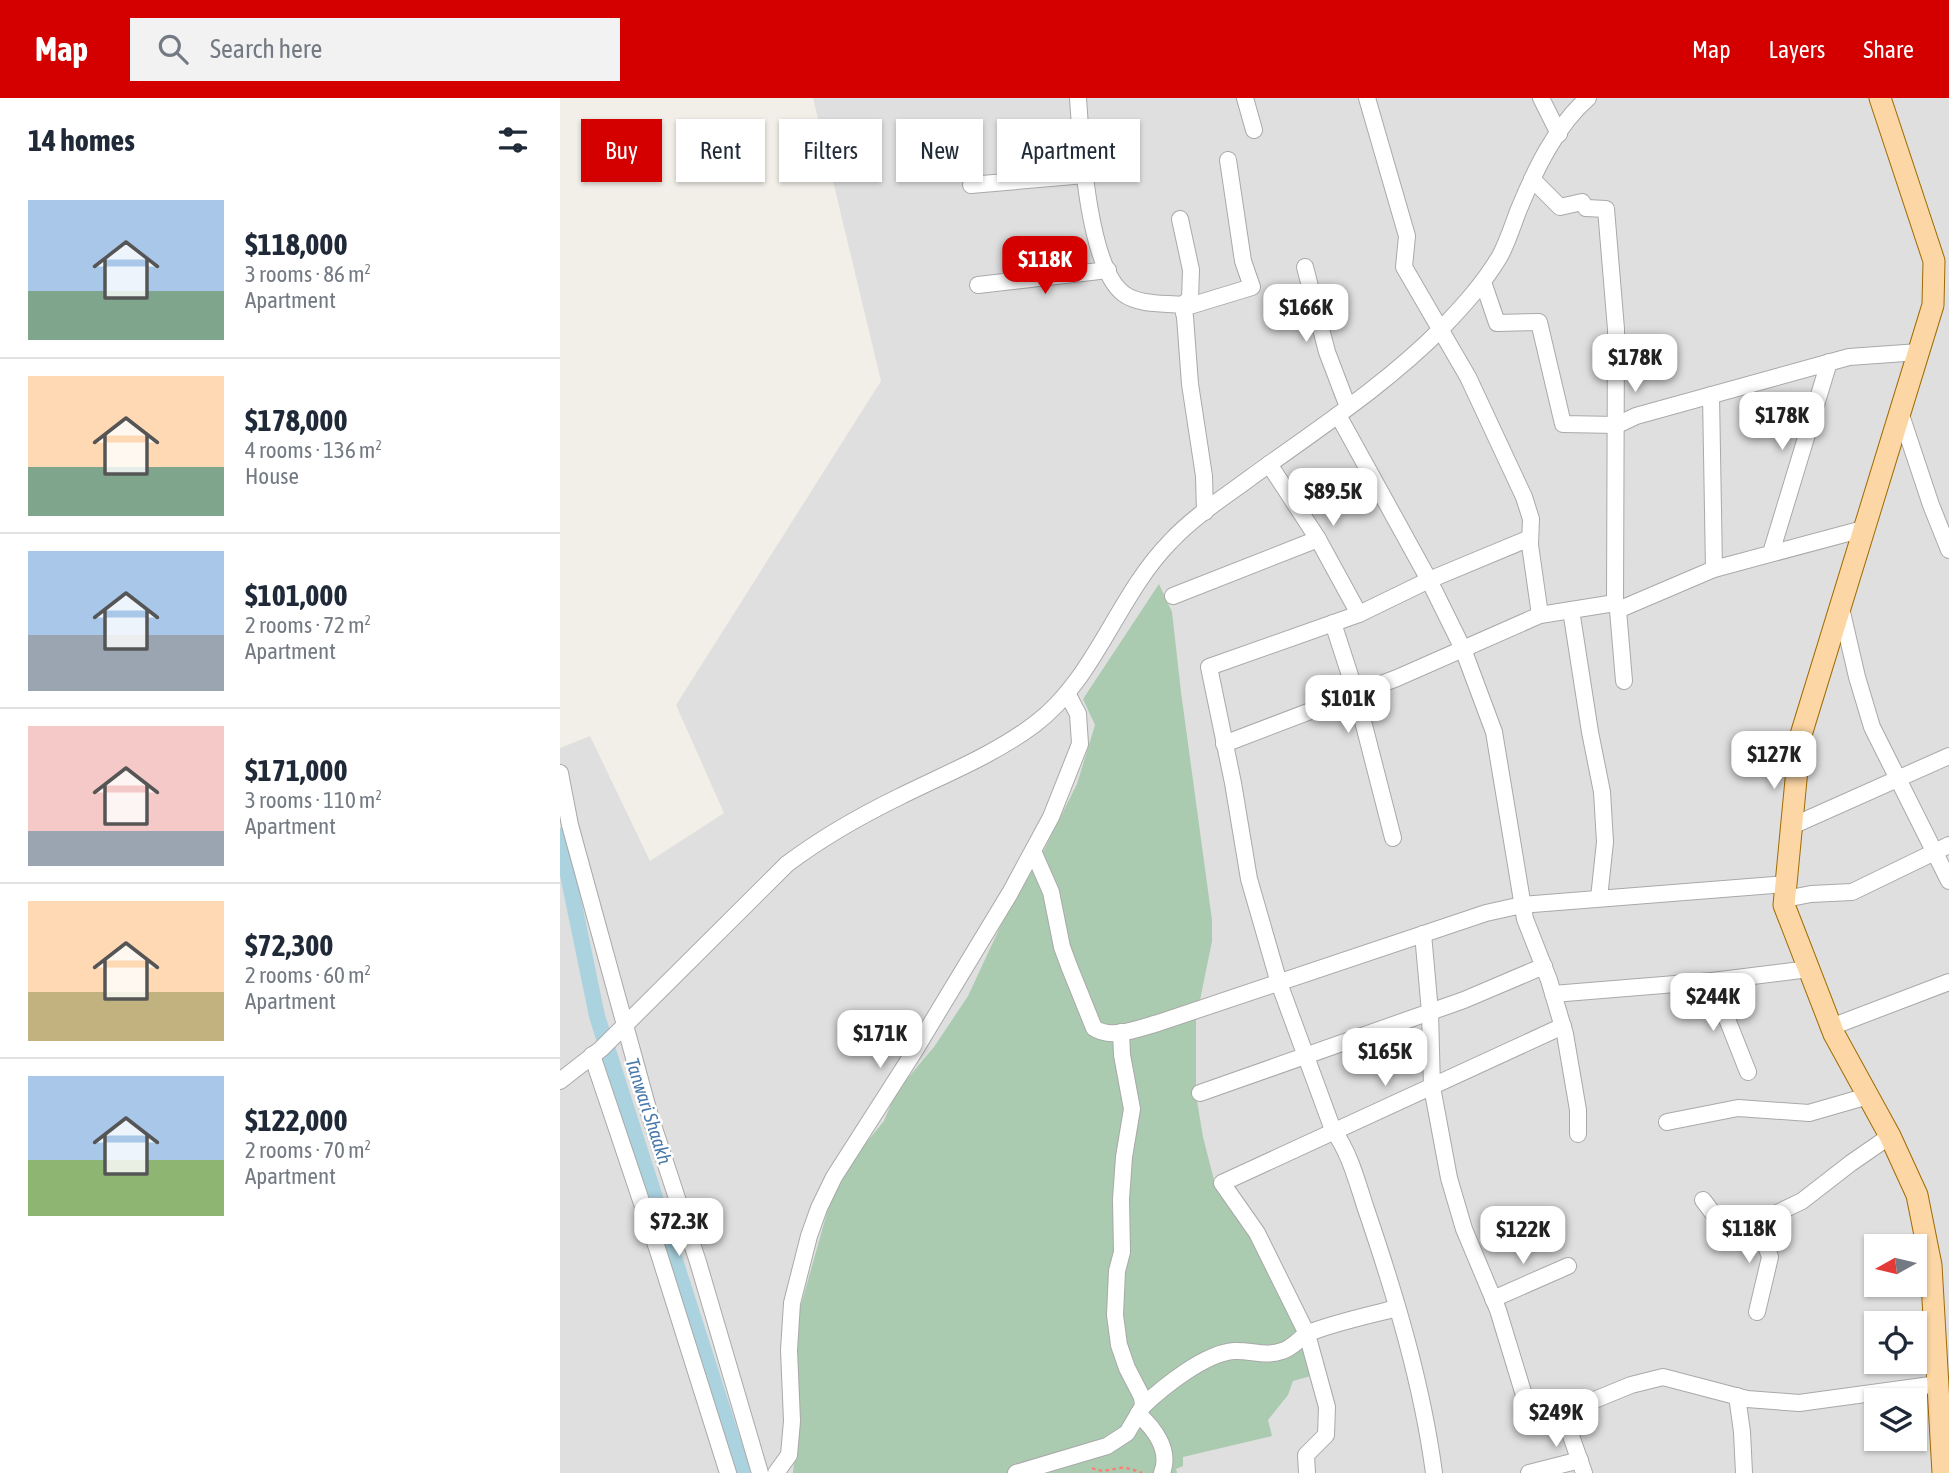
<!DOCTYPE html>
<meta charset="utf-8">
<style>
:root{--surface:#fff;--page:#f2f2f3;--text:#1f2937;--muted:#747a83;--line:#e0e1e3;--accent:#d40000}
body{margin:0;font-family:"Asap Condensed",sans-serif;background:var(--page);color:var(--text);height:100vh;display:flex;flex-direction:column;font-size:26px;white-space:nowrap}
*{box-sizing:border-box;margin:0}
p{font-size:23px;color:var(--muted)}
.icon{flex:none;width:38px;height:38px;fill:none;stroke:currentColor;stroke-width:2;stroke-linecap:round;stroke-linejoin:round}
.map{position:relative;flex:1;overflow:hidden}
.panel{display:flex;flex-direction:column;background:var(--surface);width:560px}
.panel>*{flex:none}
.top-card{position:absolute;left:21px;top:21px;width:665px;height:63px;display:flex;gap:14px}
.needle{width:46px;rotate:262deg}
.tools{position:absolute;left:1304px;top:1136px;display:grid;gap:14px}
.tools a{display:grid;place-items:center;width:63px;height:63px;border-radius:0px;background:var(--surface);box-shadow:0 2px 5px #0004;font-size:35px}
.price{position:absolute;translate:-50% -60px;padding:0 16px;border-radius:14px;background:#fff;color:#222;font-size:23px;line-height:46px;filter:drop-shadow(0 2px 4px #0008)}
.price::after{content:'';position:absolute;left:50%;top:42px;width:21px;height:16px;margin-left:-10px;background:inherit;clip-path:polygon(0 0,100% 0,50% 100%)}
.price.selected{background:var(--accent);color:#fff}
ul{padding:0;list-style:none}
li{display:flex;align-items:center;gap:21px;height:175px;padding:0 28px}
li+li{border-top:2px solid var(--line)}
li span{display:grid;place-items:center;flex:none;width:196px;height:140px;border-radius:0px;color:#555}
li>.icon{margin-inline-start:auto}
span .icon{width:84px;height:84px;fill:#fffc;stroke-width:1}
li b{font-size:30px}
h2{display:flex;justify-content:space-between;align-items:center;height:84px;padding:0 28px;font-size:30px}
.tag{padding:0 24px;border-radius:0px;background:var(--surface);box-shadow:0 2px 5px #0004;font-size:24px;line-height:63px}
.tag.selected{background:var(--accent);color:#fff}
header{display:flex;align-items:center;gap:42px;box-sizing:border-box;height:98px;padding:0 35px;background:var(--accent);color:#fff}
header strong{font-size:33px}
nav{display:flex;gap:38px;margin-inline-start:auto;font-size:24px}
.search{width:490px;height:63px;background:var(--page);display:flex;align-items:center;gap:18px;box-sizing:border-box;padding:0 24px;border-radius:0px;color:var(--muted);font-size:26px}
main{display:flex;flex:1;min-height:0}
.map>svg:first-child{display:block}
.residential{fill:#e0dfdf;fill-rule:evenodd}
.cemetery{fill:#aacbaf}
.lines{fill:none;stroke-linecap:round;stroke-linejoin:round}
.canal{stroke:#aad3df;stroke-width:16}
.minor-casing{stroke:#a9a9a9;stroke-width:18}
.major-casing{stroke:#a06b00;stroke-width:23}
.path{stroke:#fa8072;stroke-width:2.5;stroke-dasharray:3.5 3.5;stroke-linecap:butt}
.minor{stroke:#fff;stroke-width:16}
.major{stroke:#fcd6a4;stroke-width:21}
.labels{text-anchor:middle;stroke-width:5;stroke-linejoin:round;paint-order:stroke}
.water-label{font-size:19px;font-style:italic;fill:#4a7aab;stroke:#fff}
</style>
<header>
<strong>Map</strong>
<div class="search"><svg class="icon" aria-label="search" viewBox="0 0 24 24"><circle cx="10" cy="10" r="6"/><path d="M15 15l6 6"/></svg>Search here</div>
<nav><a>Map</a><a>Layers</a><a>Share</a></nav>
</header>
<main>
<section class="panel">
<h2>14 homes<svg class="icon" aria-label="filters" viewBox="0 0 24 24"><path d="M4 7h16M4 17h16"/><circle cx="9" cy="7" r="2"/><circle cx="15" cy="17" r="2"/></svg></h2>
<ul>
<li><span style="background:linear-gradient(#a9c7e8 65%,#7fa58c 0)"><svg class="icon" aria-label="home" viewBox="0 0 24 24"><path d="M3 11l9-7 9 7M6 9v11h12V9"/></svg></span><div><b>$118,000</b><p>3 rooms · 86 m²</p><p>Apartment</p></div></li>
<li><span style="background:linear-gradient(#ffd9b3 65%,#7fa58c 0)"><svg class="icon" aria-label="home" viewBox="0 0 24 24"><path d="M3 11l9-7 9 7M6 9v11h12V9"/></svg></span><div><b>$178,000</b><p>4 rooms · 136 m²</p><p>House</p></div></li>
<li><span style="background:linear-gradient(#a9c7e8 60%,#9aa5b1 0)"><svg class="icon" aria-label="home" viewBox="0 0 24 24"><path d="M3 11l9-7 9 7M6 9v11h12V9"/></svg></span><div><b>$101,000</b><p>2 rooms · 72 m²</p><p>Apartment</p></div></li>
<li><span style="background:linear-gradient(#f6c9c9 75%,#9aa5b1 0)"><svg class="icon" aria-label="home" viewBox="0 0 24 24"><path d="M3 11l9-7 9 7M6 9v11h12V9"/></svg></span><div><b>$171,000</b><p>3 rooms · 110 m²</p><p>Apartment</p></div></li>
<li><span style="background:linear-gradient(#ffd9b3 65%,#c2b280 0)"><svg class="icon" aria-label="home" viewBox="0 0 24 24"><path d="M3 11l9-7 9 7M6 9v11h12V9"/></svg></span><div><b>$72,300</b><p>2 rooms · 60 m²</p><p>Apartment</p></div></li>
<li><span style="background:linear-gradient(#a9c7e8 60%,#8fb573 0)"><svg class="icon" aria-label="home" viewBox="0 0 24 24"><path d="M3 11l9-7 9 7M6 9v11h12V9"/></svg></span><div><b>$122,000</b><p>2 rooms · 70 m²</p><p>Apartment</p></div></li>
</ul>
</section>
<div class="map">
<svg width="1389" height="1375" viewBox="0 0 1389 1375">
<rect width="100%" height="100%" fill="#f2efe9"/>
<!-- residential -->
<path class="residential" d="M 253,0 L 1389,0 L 1389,1375 L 0,1375 L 0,650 L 30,638 L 90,763 L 164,715 L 116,607 L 321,283 ZM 1316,1148 L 1354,1148 L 1354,1186 L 1316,1186 ZM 1316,1225 L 1354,1225 L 1354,1264 L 1316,1264 ZM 1316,1302 L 1354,1302 L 1354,1340 L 1316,1340 Z"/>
<!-- cemetery -->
<polygon class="cemetery" points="599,486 612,514 621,594 652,822 652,843 636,922 636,997 643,1039 654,1082 682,1118 741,1231 751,1278 733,1283 728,1297 708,1322 712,1338 623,1359 623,1368 616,1371 617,1375 233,1375 235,1351 233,1254 239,1214 270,1104 286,1069 324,1023 336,994 374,949 408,898 441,827 485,750 517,686 535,627 523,601"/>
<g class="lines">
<!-- canal -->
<polyline class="canal" points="0,738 37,918 183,1375"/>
<defs>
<g id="minor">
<path d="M 518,0 C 521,44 528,170 564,196 C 579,207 604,205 622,207 L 625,219 L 630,286 L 644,378 L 645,414"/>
<polyline points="685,0 694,32"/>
<polyline points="807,0 847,138 844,169 908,279 964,399 971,421 970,447 980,517"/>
<polyline points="981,0 999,36"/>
<polyline points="972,81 1000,109 1022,104 1026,110 1046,111 1056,231 1055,505 1058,512 1064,583"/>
<polyline points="411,87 525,77"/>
<polyline points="620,121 631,172 630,201 622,207"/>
<polyline points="745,169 767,254 788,309"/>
<polyline points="923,184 937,225 979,224 1003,326 1057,327 1076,318 1289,259 1359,254"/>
<polyline points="418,187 548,172"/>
<polyline points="623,210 692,189 683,163 668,62"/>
<polyline points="1151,297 1154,471"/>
<polyline points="1340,314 1371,407 1389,452"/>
<polyline points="778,317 869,482 903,551 934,634 965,821 989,882 1005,936 1018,1012 1018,1036"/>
<polyline points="709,366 758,441 799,516"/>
<polyline points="1211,455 1269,264"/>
<polyline points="613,498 758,441"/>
<polyline points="1281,510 1297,579 1312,629 1389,783"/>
<polyline points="1011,512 1030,634 1042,694 1045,744 1039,800"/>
<polyline points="1058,512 1154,471 1303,431"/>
<polyline points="773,525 796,596 833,740"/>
<polyline points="664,646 837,580 980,517 1055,505"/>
<polyline points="0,675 10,727 90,1018 138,1164 200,1375"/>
<polyline points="1232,728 1389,658"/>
<path d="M 473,753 L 491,794 L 502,849 L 509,868 L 534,930 C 551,942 580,930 598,925 L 926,815 L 962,807 L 1226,786"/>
<polyline points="1225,801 1251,796 1292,794 1389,747"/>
<polyline points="863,836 870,914 872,989 889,1080 904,1131 938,1212 967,1307 988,1321 1071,1287 1103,1279 1187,1301 1239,1305 1378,1286"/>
<polyline points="1152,883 1188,974"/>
<polyline points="993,896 1152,883 1249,871"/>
<polyline points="1271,929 1389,884"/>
<polyline points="32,957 99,1156 168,1375"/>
<path d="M 0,983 L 41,951 L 227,766 C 263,739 300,718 339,699 C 385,676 434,657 475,626 C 536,580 557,498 610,444 C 633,419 663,400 690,380 C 756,332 826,287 883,229 C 904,207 924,185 940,158 C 948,143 953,126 959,111 C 975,72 996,28 1028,0"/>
<polyline points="640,995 904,902 984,868"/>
<polyline points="1107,1024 1178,1010 1249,1015 1308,998"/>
<polyline points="1143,1102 1161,1126 1213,1117 1242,1103 1291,1065 1330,1038"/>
<polyline points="1196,1120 1210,1159 1197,1214"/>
<polyline points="933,1201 1008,1168"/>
<polyline points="1177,1298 1182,1334 1184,1375"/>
<path d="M 583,1308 C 603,1289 645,1255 674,1253 C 691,1252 705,1259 722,1253 C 733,1250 739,1240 749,1235 C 773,1225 811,1217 837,1210"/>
<polyline points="1003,1315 1024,1375"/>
<path d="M 578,1316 C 594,1330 611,1352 602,1375"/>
<polyline points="216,1375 229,1357 232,1323 229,1252 232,1205 249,1138 259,1110 274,1079 352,957 450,795 491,719 520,646 518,616 507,595"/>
<polyline points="456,1375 547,1348 567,1335 583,1308 582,1299 567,1270 559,1247 555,1217 557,1173 562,1154 561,1101 564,1059 572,1011 562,957 561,934"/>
<polyline points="747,1375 746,1357 766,1337 767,1309 747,1236 697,1135 662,1085 1003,928"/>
<path d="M 874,1375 C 862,1285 835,1196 806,1111 C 797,1084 790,1055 773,1032 L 719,885 L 689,781 L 673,685 L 649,569 L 799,516 L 869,482 L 970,440"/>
<polyline points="969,1375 1020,1362"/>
</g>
<polyline id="major" points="1320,0 1374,163 1373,207 1240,640 1224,807 1274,936 1330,1038 1357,1097 1371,1167 1383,1375"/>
</defs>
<!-- minor casing -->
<use href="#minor" class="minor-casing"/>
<!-- major casing -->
<use href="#major" class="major-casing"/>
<!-- path -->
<path class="path" d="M 532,1370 C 542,1375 548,1372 559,1370 C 567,1369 574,1372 582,1375"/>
<!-- minor -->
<use href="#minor" class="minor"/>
<!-- major -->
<use href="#major" class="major"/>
</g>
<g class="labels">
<!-- water labels -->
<g class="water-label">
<text transform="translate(89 1013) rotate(72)" y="7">Tanwari Shaakh</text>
</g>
</g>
</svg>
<div class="tools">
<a><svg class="needle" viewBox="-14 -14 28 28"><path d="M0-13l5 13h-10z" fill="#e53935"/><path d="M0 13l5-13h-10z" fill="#747a83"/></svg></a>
<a><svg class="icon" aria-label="locate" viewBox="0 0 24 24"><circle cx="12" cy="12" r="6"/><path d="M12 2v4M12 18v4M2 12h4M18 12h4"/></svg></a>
<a><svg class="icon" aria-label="layers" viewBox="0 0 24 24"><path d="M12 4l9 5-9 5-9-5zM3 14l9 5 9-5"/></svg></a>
</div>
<b class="price selected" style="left:485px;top:198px">$118K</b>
<b class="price" style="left:746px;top:246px">$166K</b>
<b class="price" style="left:1075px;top:296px">$178K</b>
<b class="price" style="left:1222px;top:354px">$178K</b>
<b class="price" style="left:773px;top:430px">$89.5K</b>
<b class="price" style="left:788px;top:637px">$101K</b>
<b class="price" style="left:1214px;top:693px">$127K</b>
<b class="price" style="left:1153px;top:935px">$244K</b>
<b class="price" style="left:320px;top:972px">$171K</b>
<b class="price" style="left:825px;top:990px">$165K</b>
<b class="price" style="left:119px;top:1160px">$72.3K</b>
<b class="price" style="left:1189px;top:1167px">$118K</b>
<b class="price" style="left:963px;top:1168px">$122K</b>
<b class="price" style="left:996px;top:1351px">$249K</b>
<div class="top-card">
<a class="tag selected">Buy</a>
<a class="tag">Rent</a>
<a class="tag">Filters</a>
<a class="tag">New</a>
<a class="tag">Apartment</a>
</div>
</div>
</main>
